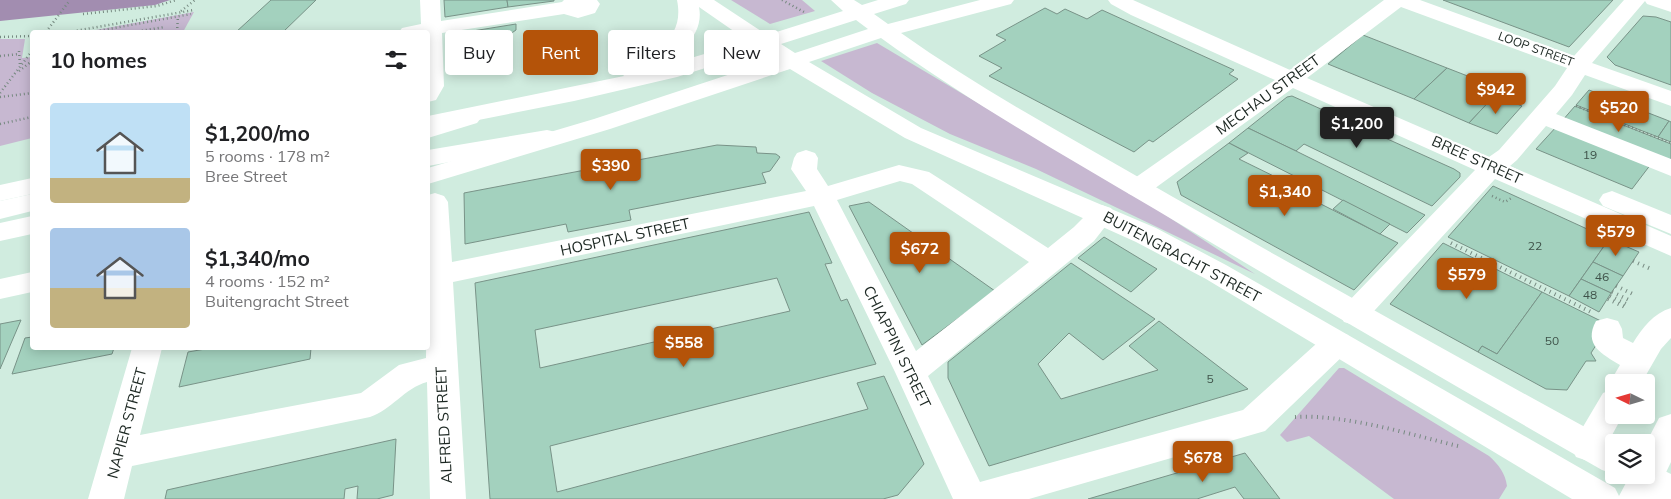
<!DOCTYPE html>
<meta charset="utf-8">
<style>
:root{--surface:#fff;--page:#f2f2f2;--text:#202124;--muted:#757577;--accent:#b45309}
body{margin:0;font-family:Mulish,sans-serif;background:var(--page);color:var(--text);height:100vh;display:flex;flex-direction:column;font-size:19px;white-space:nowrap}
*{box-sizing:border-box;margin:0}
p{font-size:16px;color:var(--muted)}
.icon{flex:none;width:28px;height:28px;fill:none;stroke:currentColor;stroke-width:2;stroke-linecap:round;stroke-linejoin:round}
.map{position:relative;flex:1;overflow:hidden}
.panel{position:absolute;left:30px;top:30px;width:400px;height:320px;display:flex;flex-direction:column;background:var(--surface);border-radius:5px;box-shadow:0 2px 12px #0003}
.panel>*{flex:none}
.hud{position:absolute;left:445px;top:30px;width:475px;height:45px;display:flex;gap:10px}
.needle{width:32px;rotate:275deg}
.tools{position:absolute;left:1605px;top:374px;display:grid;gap:10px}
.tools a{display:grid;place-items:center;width:50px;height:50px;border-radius:5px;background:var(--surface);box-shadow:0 2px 12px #0003;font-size:25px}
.price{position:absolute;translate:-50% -42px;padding:0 11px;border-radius:5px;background:var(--accent);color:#fff;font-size:16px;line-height:32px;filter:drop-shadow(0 1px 2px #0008)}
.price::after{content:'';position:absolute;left:50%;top:30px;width:15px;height:11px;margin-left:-8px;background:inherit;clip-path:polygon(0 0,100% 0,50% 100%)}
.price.active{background:#222;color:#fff}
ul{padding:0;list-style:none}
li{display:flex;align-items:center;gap:15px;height:125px;padding:0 20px}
li span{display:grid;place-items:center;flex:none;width:140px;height:100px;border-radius:5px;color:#555}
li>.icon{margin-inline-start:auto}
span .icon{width:60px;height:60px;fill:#fffc;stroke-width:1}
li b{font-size:21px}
h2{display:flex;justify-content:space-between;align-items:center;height:60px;padding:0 20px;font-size:21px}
.pill{padding:0 18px;border-radius:5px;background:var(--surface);box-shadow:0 2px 12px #0003;font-size:18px;line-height:45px}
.pill.active{background:var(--accent);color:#fff}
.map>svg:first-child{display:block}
.green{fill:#c7b8d1}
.water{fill:#a28db0}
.building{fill:#a3d1be;stroke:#799388;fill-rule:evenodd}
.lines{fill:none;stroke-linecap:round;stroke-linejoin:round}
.path-far1{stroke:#768980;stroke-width:2.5;stroke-dasharray:1 3;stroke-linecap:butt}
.path{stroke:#768980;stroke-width:4;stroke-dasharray:1 4.5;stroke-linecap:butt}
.minor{fill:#fff;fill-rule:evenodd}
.major{fill:#fff;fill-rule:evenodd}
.labels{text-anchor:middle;stroke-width:4.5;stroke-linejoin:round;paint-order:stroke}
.far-street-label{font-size:12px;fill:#1c2722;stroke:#fff}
.number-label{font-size:12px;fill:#3e5249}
.street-label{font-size:15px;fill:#1c2722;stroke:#fff}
</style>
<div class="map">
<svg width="1671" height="499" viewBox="0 0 1671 499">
<rect width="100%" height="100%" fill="#d0ecdf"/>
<!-- green -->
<g class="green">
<polygon points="731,0 802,0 815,11 770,24"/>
<polygon points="194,12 183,32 85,32"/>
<polygon points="0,39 25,39 22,58 32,57 32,138 0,146"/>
<polygon points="877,43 1158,210 1255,274 1036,169 950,134 872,93 821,61"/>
<path d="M 1339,368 L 1344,368 L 1489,456 C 1499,465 1505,473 1507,486 L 1499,499 L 1394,499 L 1309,436 L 1287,442 L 1280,435 Z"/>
</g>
<!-- water -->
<polygon class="water" points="0,0 170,0 155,5 0,21"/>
<!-- building -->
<g class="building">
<polygon points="271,0 316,0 283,32 236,32"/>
<polygon points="444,0 507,0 508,7 445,17"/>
<polygon points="507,0 554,0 554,1 508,7"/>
<polygon points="1443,0 1613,0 1569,47"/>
<polygon points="1045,8 1057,14 1065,9 1087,19 1102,10 1234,70 1229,74 1238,79 1153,142 1149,140 1134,152 989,76 1002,68 979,56 1006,40 996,35"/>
<polygon points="1643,16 1656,17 1671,22 1671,85 1615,65 1607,57"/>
<polygon points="516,24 516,30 506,37 473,43 474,60 464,62 464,66 449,69 448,35"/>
<polygon points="1363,35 1447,68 1414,99 1328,64"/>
<polygon points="1447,68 1501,89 1469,123 1414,99"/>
<polygon points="1589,90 1664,119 1669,121 1658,137 1576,105"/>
<polygon points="1495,95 1522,106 1497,134 1469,123"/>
<polygon points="1292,96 1454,169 1460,173 1460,177 1432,206 1304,144 1296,151 1248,128 1287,97"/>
<polygon points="1575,106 1671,144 1671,163 1562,121"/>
<polygon points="1669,121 1671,122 1671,142 1658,137"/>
<polygon points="1557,126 1651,164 1632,189 1536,149"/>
<polygon points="1248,128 1296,151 1425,215 1407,233 1229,143"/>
<polygon points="1229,143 1248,153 1239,159 1308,193 1305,196 1398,243 1354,290 1181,195 1177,182"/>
<polygon points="717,145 756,147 757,153 776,154 780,157 770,171 762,173 766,183 629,210 631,220 568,232 566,224 465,244 464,193"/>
<polygon points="1493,186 1609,239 1569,296 1448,237"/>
<polygon points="1343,200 1390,224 1380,234 1333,209"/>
<polygon points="869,202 995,291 922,345 849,206"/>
<path d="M 809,212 L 832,263 L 825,264 L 841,301 L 847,299 L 876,364 L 550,446 L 557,492 L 868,409 L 857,383 L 884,376 L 924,464 L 898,495 L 883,499 L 490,499 L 475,283 ZM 777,278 L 790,311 L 540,368 L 535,330 Z"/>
<polygon points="1104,237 1157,269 1131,292 1078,258"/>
<polygon points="1609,239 1639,252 1623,276 1593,262"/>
<polygon points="1443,243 1542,292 1497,354 1482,346 1478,352 1390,304"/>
<polygon points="1593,262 1623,276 1611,293 1581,279"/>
<polygon points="1071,263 1155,319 1103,360 1069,333 1038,364 1061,399 1158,370 1129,346 1159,321 1248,389 989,466 948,378 948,362"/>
<polygon points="1581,279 1611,293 1599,312 1569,296"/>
<polygon points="1542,292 1609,325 1591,353 1596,361 1586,361 1567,390 1546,389 1478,352 1482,346 1497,354"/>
<polygon points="21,320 0,369 0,324"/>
<polygon points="32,337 32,348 114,348 112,354 12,374 25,338"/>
<polygon points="211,348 311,348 310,359 179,387 188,352"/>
<polygon points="396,439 393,495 377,499 357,499 358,486 345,489 344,499 165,499 167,490"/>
<polygon points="1245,453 1280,499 1244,499 1235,487 1197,499 1088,499"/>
</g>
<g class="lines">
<!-- path-far1 -->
<g class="path-far1">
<polyline points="782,0 804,12"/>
<polyline points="181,11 195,0"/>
<polyline points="83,14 157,6 176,0"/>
<polyline points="46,32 70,0"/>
<polyline points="69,32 194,10"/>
<polyline points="92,32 191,14"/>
<polyline points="134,32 165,27"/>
<polyline points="177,32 178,16"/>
<polyline points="0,37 32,36"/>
<polyline points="19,51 20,66"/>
<polyline points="0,56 19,54"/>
<polyline points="19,71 32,61"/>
<polyline points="0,93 32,51"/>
<polyline points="0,97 32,93"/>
<polyline points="1576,106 1671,143"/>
<polyline points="0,124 32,117"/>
<polyline points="1492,196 1505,202 1513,197"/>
</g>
<!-- path -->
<g class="path">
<polyline points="1451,243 1593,313"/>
<polyline points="1633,261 1651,269"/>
<polyline points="1616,286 1635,295"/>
<polyline points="1612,292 1631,301"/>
<polyline points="1610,296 1628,305"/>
<polyline points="1608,299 1627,308"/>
<path d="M 1295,417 C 1346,414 1412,435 1462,447"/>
</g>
<!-- minor -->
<g class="minor">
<polygon points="420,0 440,0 441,21 562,2 564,0 597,0 600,4 595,13 578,18 564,14 442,33 444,86 436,100 428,102 428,32 399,32 402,28 421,24"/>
<path d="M 1108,0 L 1133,0 L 1290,70 L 1384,0 L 1420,0 L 1574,56 L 1624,0 L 1671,0 L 1671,12 L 1647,4 L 1645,1 L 1592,63 L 1671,91 L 1671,106 L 1585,75 L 1572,95 L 1556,114 L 1671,159 L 1671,176 L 1546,126 L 1517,160 L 1510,166 L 1671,236 L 1671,256 L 1495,179 L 1364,322 L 1354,325 L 1344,322 L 1339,314 L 1344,306 L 1475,170 L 1293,88 L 1147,194 L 1138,196 L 1129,194 L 1125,188 L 1129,182 L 1275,80 L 1131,15 L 1111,4 ZM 1401,7 L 1567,68 L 1555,86 L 1499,150 L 1489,157 L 1307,78 Z"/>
<polygon points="469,111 477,113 481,118 477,123 428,138 428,123"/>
<polygon points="547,130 556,132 559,137 556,142 428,166 428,150"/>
<path d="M 806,150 L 815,153 L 818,158 L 817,169 L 828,186 L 899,165 L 929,172 L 1048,248 L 1074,227 L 1093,208 L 1102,205 L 1111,208 L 1115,214 L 1094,241 L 928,376 L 980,482 L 1243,410 L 1326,335 L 1337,331 L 1348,335 L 1352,343 L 1348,351 L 1265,431 L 1029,499 L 953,499 L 895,372 L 814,206 L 453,282 L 466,499 L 430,499 L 427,382 C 405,388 391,410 370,417 L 132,466 L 124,499 L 88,499 L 132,348 L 162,348 L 140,435 L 361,393 L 399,365 L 426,358 L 428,195 L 435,193 L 444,196 L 448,202 L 452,262 L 806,191 L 791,169 L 794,158 L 797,153 ZM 900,181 L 912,184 L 1029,262 L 916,351 L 837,200 Z"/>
<polygon points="32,178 32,194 0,201 0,185"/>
<polygon points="1612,191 1671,215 1671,234 1603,206 1599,200 1603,194"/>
<polygon points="32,216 32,234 0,241 0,223"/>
<path d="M 1671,308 L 1671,338 L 1661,349 L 1642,382 L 1614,382 L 1614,389 L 1610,382 L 1620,365 C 1602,354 1583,345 1596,321 L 1607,318 L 1618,321 L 1622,329 L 1623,338 L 1633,343 C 1642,328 1654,313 1671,308 Z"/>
<polygon points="1614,389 1614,415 1623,415 1600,457 1588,461 1576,457 1571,447 1603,393"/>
<polygon points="1671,414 1671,462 1658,489 1646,493 1634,489 1629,478 1630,475 1646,475 1646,443 1659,418"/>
</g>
<!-- major -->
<g class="major">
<path d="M 677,0 L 714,0 L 767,35 L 843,11 L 831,0 L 854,0 L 862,5 L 878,0 L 909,0 L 906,4 L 874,14 L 888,24 L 980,0 L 1014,0 L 1011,4 L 901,33 C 987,94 1082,144 1173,197 C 1319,280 1466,362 1614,443 L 1614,474 L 1602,470 C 1452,384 1302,297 1153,208 C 1062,154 968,101 881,38 L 809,62 L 921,128 L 1156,228 L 1226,265 L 1615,488 L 1619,496 L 1627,481 L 1624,475 L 1646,475 L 1646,462 L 1671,474 L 1671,499 L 1572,499 L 1206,279 L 1136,242 L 905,138 L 790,69 L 610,129 L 428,184 L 428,168 L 594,119 L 776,59 L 762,50 L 677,77 L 574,101 L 428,130 L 428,116 L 624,76 L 620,71 L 623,66 C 655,53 685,39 677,0 ZM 699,7 L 748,41 L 654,69 C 676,57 705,36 699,7 ZM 856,20 L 868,29 L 795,53 L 781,44 Z"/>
<polygon points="32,194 32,211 0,219 0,201"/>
<polygon points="32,272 32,292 0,299 0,279"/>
</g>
</g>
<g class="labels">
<!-- far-street labels -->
<g class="far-street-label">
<text transform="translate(1536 49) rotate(20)" y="4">LOOP STREET</text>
</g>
<!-- number labels -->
<g class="number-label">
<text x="1590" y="159">19</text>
<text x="1535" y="250">22</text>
<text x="1602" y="281">46</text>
<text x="1590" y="299">48</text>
<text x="1552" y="345">50</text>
<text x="1210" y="383">5</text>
</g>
<!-- street labels -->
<g class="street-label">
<text transform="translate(1268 95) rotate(-36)" y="5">MECHAU STREET</text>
<text transform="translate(1477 160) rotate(24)" y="5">BREE STREET</text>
<text transform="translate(625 237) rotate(-12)" y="5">HOSPITAL STREET</text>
<text transform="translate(1182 257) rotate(28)" y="5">BUITENGRACHT STREET</text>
<text transform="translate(897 347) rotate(64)" y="5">CHIAPPINI STREET</text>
<text transform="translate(127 423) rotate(-75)" y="5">NAPIER STREET</text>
<text transform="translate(444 425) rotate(-93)" y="5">ALFRED STREET</text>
</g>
</g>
</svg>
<div class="tools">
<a><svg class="needle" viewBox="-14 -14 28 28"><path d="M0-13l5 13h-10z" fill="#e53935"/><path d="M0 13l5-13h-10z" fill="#757577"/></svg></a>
<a><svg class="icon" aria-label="layers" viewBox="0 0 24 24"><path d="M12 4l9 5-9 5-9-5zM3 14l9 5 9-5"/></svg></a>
</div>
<b class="price" style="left:1496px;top:115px">$942</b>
<b class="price" style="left:1619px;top:133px">$520</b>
<b class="price active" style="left:1357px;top:149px">$1,200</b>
<b class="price" style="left:611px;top:191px">$390</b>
<b class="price" style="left:1285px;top:217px">$1,340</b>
<b class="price" style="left:1616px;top:257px">$579</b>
<b class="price" style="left:920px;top:274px">$672</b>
<b class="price" style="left:1467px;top:300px">$579</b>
<b class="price" style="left:684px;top:368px">$558</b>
<b class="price" style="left:1203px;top:483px">$678</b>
<div class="hud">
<a class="pill">Buy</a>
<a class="pill active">Rent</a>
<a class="pill">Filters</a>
<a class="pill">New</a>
</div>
<section class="panel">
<h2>10 homes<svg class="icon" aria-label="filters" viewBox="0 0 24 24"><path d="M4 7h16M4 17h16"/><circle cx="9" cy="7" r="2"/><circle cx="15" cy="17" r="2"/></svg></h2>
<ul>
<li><span style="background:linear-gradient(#bfe0f5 75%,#c2b280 0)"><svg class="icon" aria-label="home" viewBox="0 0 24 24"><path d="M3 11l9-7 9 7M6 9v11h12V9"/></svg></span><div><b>$1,200/mo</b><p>5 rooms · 178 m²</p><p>Bree Street</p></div></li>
<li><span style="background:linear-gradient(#a9c7e8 60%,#c2b280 0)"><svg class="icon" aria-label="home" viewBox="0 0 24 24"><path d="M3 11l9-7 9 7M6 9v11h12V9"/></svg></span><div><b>$1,340/mo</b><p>4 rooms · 152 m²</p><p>Buitengracht Street</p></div></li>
</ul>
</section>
</div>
